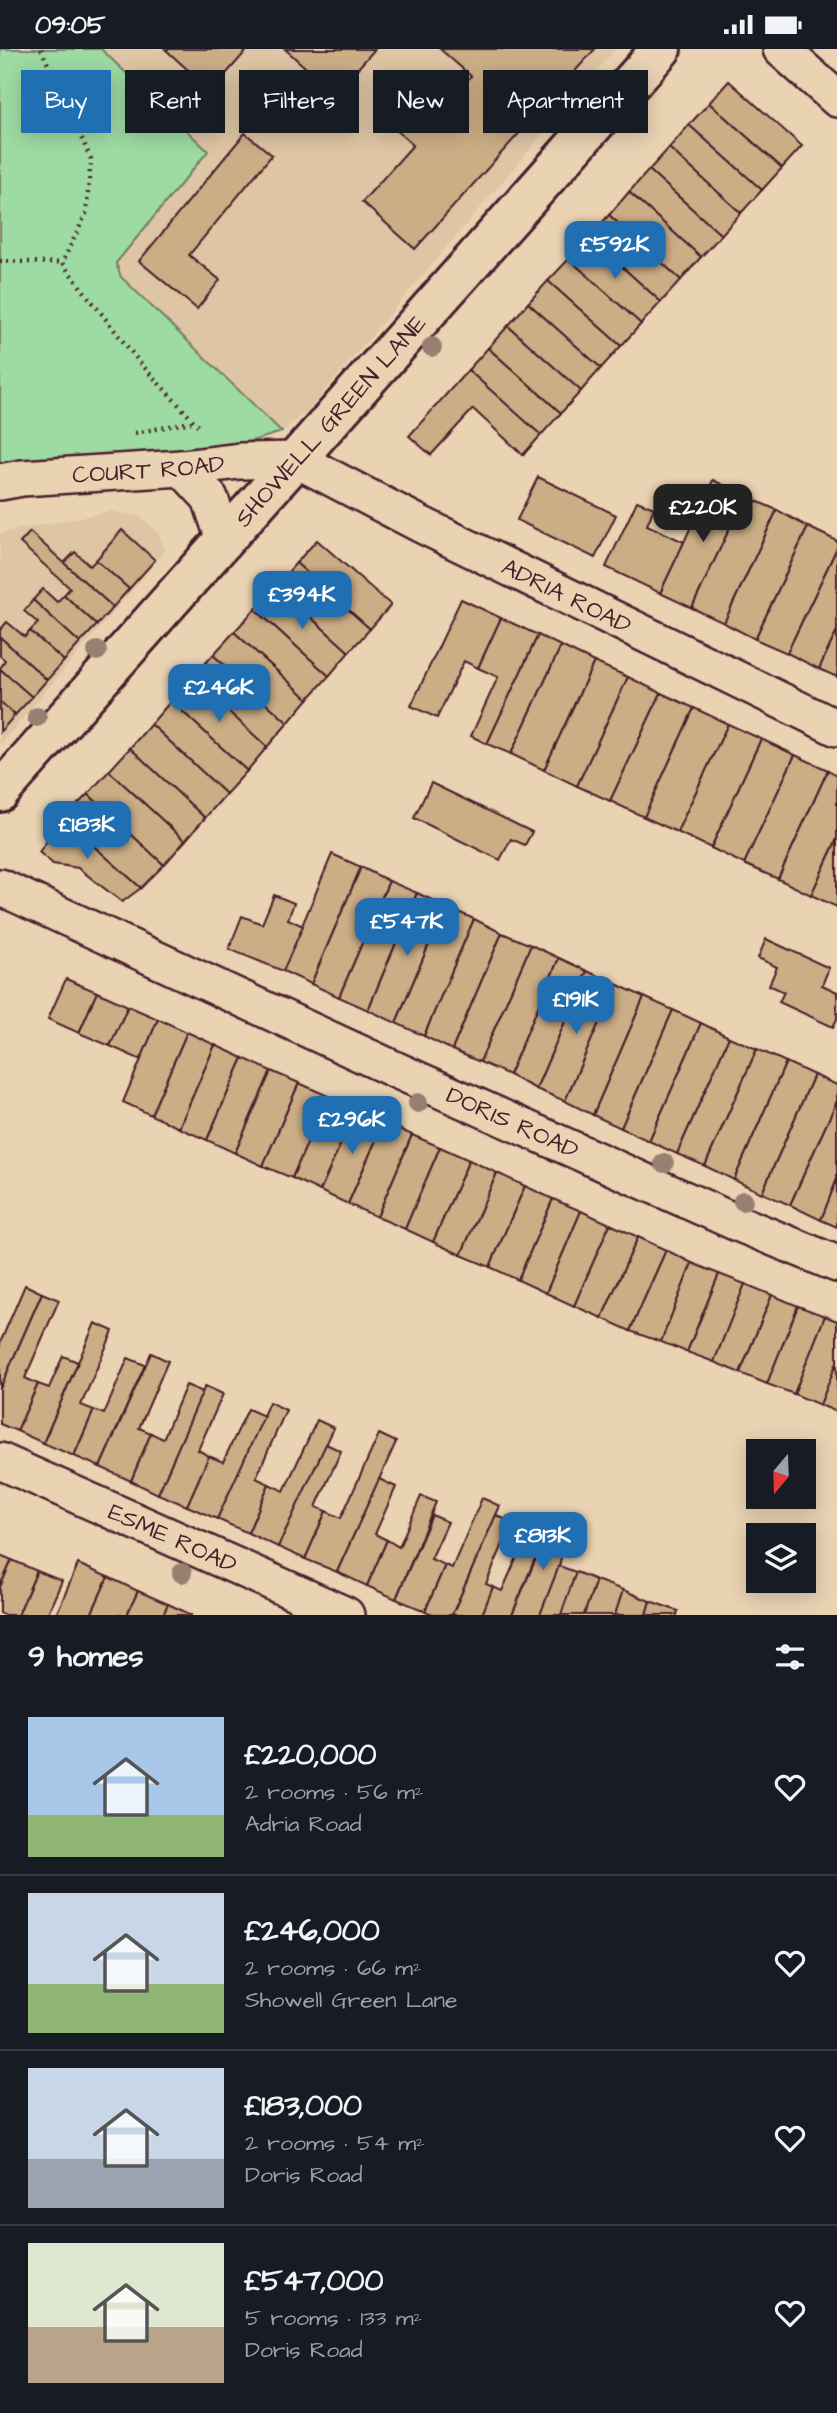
<!DOCTYPE html>
<meta charset="utf-8">
<style>
:root{--surface:#171b24;--page:#20242c;--text:#f1f3f6;--muted:#9ea1a6;--line:#363941;--accent:#1f6fb2}
body{margin:0;font-family:"Architects Daughter",sans-serif;background:var(--page);color:var(--text);height:100vh;display:flex;flex-direction:column;font-size:26px;white-space:nowrap}
*{box-sizing:border-box;margin:0}
p{font-size:23px;color:var(--muted)}
.icon{flex:none;width:38px;height:38px;fill:none;stroke:currentColor;stroke-width:2;stroke-linecap:round;stroke-linejoin:round}
.map{position:relative;height:1566px;overflow:hidden}
.drawer{display:flex;flex-direction:column;background:var(--surface);flex:1}
.drawer>*{flex:none}
.banner{position:absolute;left:21px;top:21px;width:796px;height:63px;display:flex;gap:14px}
.needle{width:46px;rotate:199deg}
.tools{position:absolute;left:746px;top:1390px;display:grid;gap:14px}
.tools a{display:grid;place-items:center;width:70px;height:70px;border-radius:0px;background:var(--surface);box-shadow:0 4px 18px #0003;font-size:35px}
.price{position:absolute;translate:-50% -60px;padding:0 16px;border-radius:14px;background:var(--accent);color:#fff;font-size:23px;line-height:46px;filter:drop-shadow(0 2px 4px #0008)}
.price::after{content:'';position:absolute;left:50%;top:42px;width:21px;height:16px;margin-left:-10px;background:inherit;clip-path:polygon(0 0,100% 0,50% 100%)}
.price.current{background:#222;color:#fff}
ul{padding:0;list-style:none}
li{display:flex;align-items:center;gap:21px;height:175px;padding:0 28px}
li+li{border-top:2px solid var(--line)}
li span{display:grid;place-items:center;flex:none;width:196px;height:140px;border-radius:0px;color:#555}
li>.icon{margin-inline-start:auto}
span .icon{width:84px;height:84px;fill:#fffc;stroke-width:1}
li b{font-size:30px}
h2{display:flex;justify-content:space-between;align-items:center;height:84px;padding:0 28px;font-size:30px}
.chip{padding:0 24px;border-radius:0px;background:var(--surface);box-shadow:0 4px 18px #0003;font-size:24px;line-height:63px}
.chip.current{background:var(--accent);color:#fff}
.status{display:flex;justify-content:space-between;align-items:center;height:49px;padding:0 35px;background:var(--surface);direction:ltr}
.status svg{height:19px;fill:currentColor}
.map>svg:first-child{display:block}
.built{fill:#dec5a4}
.green{fill:#9ddba2;stroke:#747d66;stroke-width:2}
.building{fill:#ccae86;stroke:#4a1f2b;stroke-width:2}
.lines{fill:none;stroke-linecap:round;stroke-linejoin:round}
.minor-casing{stroke:#4a1f2b;stroke-width:40}
.tertiary-casing{stroke:#4a1f2b;stroke-width:44}
.path{stroke:#4a1f2b;stroke-width:4.5;stroke-dasharray:2 5;stroke-linecap:butt}
.minor{stroke:#ead3b3;stroke-width:35}
.tertiary{stroke:#ead3b3;stroke-width:38}
.tree{fill:#997f72}
.labels{text-anchor:middle;stroke-width:7;stroke-linejoin:round;paint-order:stroke}
.street-label{font-size:24px;fill:#4a1f2b;stroke:#ead3b3}
</style>
<div class="status"><b>09:05</b><svg viewBox="0 0 49 12"><path d="M0 12V9h3v3zM5 12V6h3v6zM10 12V3h3v9zM15 12V0h3v12zM26 1h20v11H26zM47 4h2v5h-2z"/></svg></div>
<div class="map">
<svg width="837" height="1566" viewBox="0 0 837 1566">
<rect width="100%" height="100%" fill="#ead3b3"/>
<filter id="ink" filterUnits="userSpaceOnUse"><feTurbulence type="fractalNoise" baseFrequency=".0143" numOctaves="2"/><feDisplacementMap in="SourceGraphic" scale="14" xChannelSelector="R" yChannelSelector="G"/><feConvolveMatrix kernelMatrix="1 2 1 2 8 2 1 2 1" color-interpolation-filters="sRGB"/></filter>
<g filter="url(#ink)">
<!-- built -->
<g class="built">
<polygon points="101,0 615,0 310,359 282,383 121,228 116,215 207,102"/>
<polygon points="112,462 141,468 157,482 166,501 0,696 0,484"/>
</g>
<!-- green -->
<polygon class="green" points="0,0 101,0 208,102 116,214 121,228 282,383 252,392 0,424"/>
<!-- building -->
<g class="building">
<polygon points="165,0 248,0 211,42"/>
<polygon points="285,0 375,0 335,45"/>
<polygon points="440,0 595,0 415,200 362,153 413,96 393,78 427,39 446,55 471,27"/>
<polygon points="729,32 802,97 782,119 709,54"/>
<polygon points="709,54 782,119 762,141 689,76"/>
<polygon points="689,76 762,141 741,164 669,99"/>
<polygon points="245,84 272,106 189,206 220,231 197,260 139,212"/>
<polygon points="669,99 741,164 721,186 649,121"/>
<polygon points="649,121 721,186 701,208 629,143"/>
<polygon points="629,143 701,208 681,231 609,166"/>
<polygon points="609,166 681,231 661,253 589,188"/>
<polygon points="589,188 661,253 641,275 569,210"/>
<polygon points="569,210 641,275 621,297 548,232"/>
<polygon points="548,232 621,297 601,319 528,254"/>
<polygon points="528,254 601,319 581,342 508,277"/>
<polygon points="508,277 581,342 561,364 488,299"/>
<polygon points="488,299 561,364 541,386 468,321"/>
<polygon points="468,321 541,386 523,406 473,360 431,406 409,387"/>
<polygon points="538,428 616,466 595,509 517,471"/>
<polygon points="713,431 745,447 692,559 660,544"/>
<polygon points="745,447 777,461 724,574 692,559"/>
<polygon points="637,452 654,459 647,476 684,493 660,544 606,518"/>
<polygon points="777,461 808,478 755,590 724,574"/>
<polygon points="808,478 837,492 837,499 787,604 755,590"/>
<polygon points="122,481 155,511 129,540 96,511"/>
<polygon points="30,483 113,558 97,576 64,546 70,539 20,494"/>
<polygon points="317,491 391,556 370,580 296,514"/>
<polygon points="837,499 837,582 819,620 787,604"/>
<polygon points="75,503 90,517 96,511 129,540 113,558 64,514"/>
<polygon points="296,514 370,580 349,603 276,537"/>
<polygon points="276,537 349,603 329,627 255,560"/>
<polygon points="43,540 57,553 64,546 97,576 80,594 33,551"/>
<polygon points="461,550 501,569 478,619 464,612 437,669 411,657"/>
<polygon points="33,551 80,594 64,612 30,582 38,574 24,562"/>
<polygon points="255,560 329,627 308,650 234,583"/>
<polygon points="501,569 538,586 487,695 471,687 498,628 478,619"/>
<polygon points="7,573 25,588 30,582 64,612 47,631 0,588 0,581"/>
<polygon points="837,582 837,628 819,620"/>
<polygon points="234,583 308,650 288,674 213,606"/>
<polygon points="538,586 561,597 511,705 487,695"/>
<polygon points="0,588 47,631 32,648 0,620 5,611 0,607"/>
<polygon points="561,597 594,613 544,721 511,705"/>
<polygon points="213,606 288,674 267,698 192,629"/>
<polygon points="594,613 628,628 577,737 544,721"/>
<polygon points="0,620 32,648 15,666 0,653"/>
<polygon points="628,628 661,644 610,752 577,737"/>
<polygon points="192,629 267,698 247,722 171,652"/>
<polygon points="661,644 694,659 644,768 610,752"/>
<polygon points="171,652 247,722 226,745 151,675"/>
<polygon points="0,653 15,666 0,683"/>
<polygon points="694,659 728,675 677,783 644,768"/>
<polygon points="151,675 226,745 205,769 130,699"/>
<polygon points="728,675 761,690 711,799 677,783"/>
<polygon points="761,690 795,706 744,815 711,799"/>
<polygon points="130,699 205,769 185,792 109,722"/>
<polygon points="795,706 828,721 778,830 744,815"/>
<polygon points="828,721 837,726 837,790 811,846 778,830"/>
<polygon points="109,722 185,792 164,816 88,745"/>
<polygon points="431,734 532,783 525,796 511,790 500,811 414,769"/>
<polygon points="88,745 164,816 141,839 63,770"/>
<polygon points="63,770 141,839 122,853 78,819 53,815 39,803"/>
<polygon points="837,790 837,858 811,846"/>
<polygon points="332,805 361,818 311,935 283,922"/>
<polygon points="361,818 389,832 339,948 311,935"/>
<polygon points="389,832 417,844 368,961 339,948"/>
<polygon points="417,844 445,857 396,974 368,961"/>
<polygon points="274,846 294,854 288,870 303,877 283,922 229,900 242,867 262,875"/>
<polygon points="445,857 474,870 424,987 396,974"/>
<polygon points="474,870 502,884 452,1001 424,987"/>
<polygon points="502,884 531,896 480,1013 452,1001"/>
<polygon points="766,890 829,919 822,936 837,943 837,970 833,978 779,953 784,943 769,936 777,918 758,909"/>
<polygon points="531,896 559,909 509,1026 480,1013"/>
<polygon points="559,909 587,922 536,1040 509,1026"/>
<polygon points="587,922 616,935 565,1052 536,1040"/>
<polygon points="66,930 97,943 79,984 48,970"/>
<polygon points="616,935 644,948 593,1066 565,1052"/>
<polygon points="97,943 128,957 110,997 79,984"/>
<polygon points="644,948 673,961 621,1079 593,1066"/>
<polygon points="128,957 158,970 141,1011 110,997"/>
<polygon points="673,961 701,974 649,1092 621,1079"/>
<polygon points="158,970 187,983 151,1066 123,1053"/>
<polygon points="701,974 729,988 677,1105 649,1092"/>
<polygon points="187,983 215,996 179,1079 151,1066"/>
<polygon points="729,988 757,1000 705,1117 677,1105"/>
<polygon points="215,996 243,1009 207,1091 179,1079"/>
<polygon points="757,1000 786,1013 734,1131 705,1117"/>
<polygon points="243,1009 271,1022 235,1104 207,1091"/>
<polygon points="786,1013 814,1026 762,1144 734,1131"/>
<polygon points="271,1022 299,1034 263,1117 235,1104"/>
<polygon points="814,1026 837,1036 837,1052 790,1156 762,1144"/>
<polygon points="299,1034 328,1047 292,1129 263,1117"/>
<polygon points="328,1047 356,1060 320,1142 292,1129"/>
<polygon points="837,1052 837,1130 821,1171 790,1156"/>
<polygon points="356,1060 384,1073 348,1155 320,1142"/>
<polygon points="384,1073 412,1086 377,1168 348,1155"/>
<polygon points="412,1086 440,1098 405,1180 377,1168"/>
<polygon points="440,1098 469,1111 433,1193 405,1180"/>
<polygon points="469,1111 497,1124 461,1206 433,1193"/>
<polygon points="497,1124 525,1137 490,1218 461,1206"/>
<polygon points="837,1130 837,1178 821,1171"/>
<polygon points="525,1137 553,1150 518,1231 490,1218"/>
<polygon points="553,1150 581,1162 546,1244 518,1231"/>
<polygon points="581,1162 610,1175 574,1257 546,1244"/>
<polygon points="610,1175 638,1188 602,1269 574,1257"/>
<polygon points="638,1188 666,1201 630,1282 602,1269"/>
<polygon points="666,1201 692,1214 661,1293 630,1282"/>
<polygon points="692,1214 719,1225 687,1303 661,1293"/>
<polygon points="719,1225 745,1235 714,1313 687,1303"/>
<polygon points="745,1235 772,1246 740,1324 714,1313"/>
<polygon points="25,1236 42,1244 0,1340 0,1294"/>
<polygon points="42,1244 59,1251 25,1329 38,1335 17,1382 0,1375 0,1340"/>
<polygon points="772,1246 798,1257 767,1335 740,1324"/>
<polygon points="798,1257 825,1267 794,1345 767,1335"/>
<polygon points="825,1267 837,1272 837,1313 820,1356 794,1345"/>
<polygon points="95,1274 113,1282 81,1356 94,1361 74,1407 43,1394"/>
<polygon points="151,1304 168,1312 139,1379 151,1384 131,1432 100,1418"/>
<polygon points="63,1307 78,1313 43,1394 17,1382 38,1335 49,1339"/>
<polygon points="128,1309 145,1316 100,1418 74,1407 94,1361 104,1365"/>
<polygon points="837,1313 837,1363 820,1356"/>
<polygon points="186,1336 203,1343 158,1445 131,1432 151,1384 163,1390"/>
<polygon points="205,1337 223,1345 198,1401 209,1407 187,1457 158,1445"/>
<polygon points="269,1353 286,1361 256,1429 269,1435 248,1484 217,1470"/>
<polygon points="248,1360 264,1367 217,1470 187,1457 209,1407 223,1413"/>
<polygon points="317,1371 334,1379 278,1498 248,1484 269,1435 284,1442"/>
<polygon points="379,1385 396,1393 337,1523 305,1510 326,1462 341,1469"/>
<polygon points="326,1395 341,1402 316,1458 326,1462 305,1510 278,1498"/>
<polygon points="379,1430 396,1438 375,1485 387,1491 367,1537 337,1523"/>
<polygon points="421,1447 436,1453 396,1550 367,1537 387,1491 399,1498"/>
<polygon points="482,1449 500,1457 452,1566 435,1566 425,1562 445,1516 452,1519"/>
<polygon points="432,1466 448,1473 431,1510 445,1516 425,1562 396,1550"/>
<polygon points="496,1466 512,1474 486,1535 493,1538 482,1566 452,1566"/>
<polygon points="552,1471 568,1479 559,1517 540,1566 512,1566"/>
<polygon points="528,1483 543,1490 512,1566 482,1566 493,1538 502,1542"/>
<polygon points="0,1506 12,1511 0,1538"/>
<polygon points="12,1511 37,1522 18,1566 5,1566 0,1564 0,1538"/>
<polygon points="78,1515 108,1528 91,1566 56,1566"/>
<polygon points="559,1517 576,1523 561,1566 540,1566"/>
<polygon points="37,1522 62,1532 47,1566 18,1566"/>
<polygon points="576,1523 596,1531 584,1566 561,1566"/>
<polygon points="108,1528 138,1542 127,1566 91,1566"/>
<polygon points="596,1531 623,1541 615,1566 584,1566"/>
<polygon points="623,1541 650,1552 646,1566 615,1566"/>
<polygon points="138,1542 168,1555 163,1566 127,1566"/>
<polygon points="650,1552 678,1562 677,1566 646,1566"/>
<polygon points="168,1555 192,1566 163,1566"/>
</g>
<g class="lines">
<defs>
<g id="minor">
<polyline points="781,0 837,50"/>
<polyline points="182,419 210,449 224,491"/>
<path id="s1" d="M 0,433 L 22,429 L 182,419 L 240,412 L 297,411 L 420,475 L 837,679"/>
<path id="s2" d="M 0,838 L 396,1021 L 735,1173 L 837,1215"/>
<path id="s3" d="M 0,1412 L 346,1566"/>
</g>
<g id="tertiary">
<path id="s4" d="M 0,743 L 661,0"/>
</g>
</defs>
<!-- minor casing -->
<use href="#minor" class="minor-casing"/>
<!-- tertiary casing -->
<use href="#tertiary" class="tertiary-casing"/>
<!-- path -->
<g class="path">
<polyline points="41,0 91,110 86,165 62,214 140,314 201,380"/>
<polyline points="0,212 62,214"/>
<polyline points="135,384 191,373"/>
</g>
<!-- minor -->
<use href="#minor" class="minor"/>
<!-- tertiary -->
<use href="#tertiary" class="tertiary"/>
</g>
<!-- trees -->
<g class="tree">
<circle cx="432" cy="298" r="10"/>
<circle cx="97" cy="602" r="10"/>
<circle cx="37" cy="668" r="10"/>
<circle cx="418" cy="1054" r="10"/>
<circle cx="664" cy="1114" r="10"/>
<circle cx="743" cy="1152" r="10"/>
<circle cx="182" cy="1524" r="10"/>
</g>
</g>
<g class="labels">
<!-- street labels -->
<g class="street-label">
<text dy="8" stroke="none"><textPath href="#s4" startOffset="497">SHOWELL GREEN LANE</textPath></text>
<text dy="8" stroke="none"><textPath href="#s1" startOffset="149">COURT ROAD</textPath></text>
<text dy="8" stroke="none"><textPath href="#s1" startOffset="600">ADRIA ROAD</textPath></text>
<text dy="8" stroke="none"><textPath href="#s2" startOffset="564">DORIS ROAD</textPath></text>
<text dy="8" stroke="none"><textPath href="#s3" startOffset="189">ESME ROAD</textPath></text>
</g>
</g>
</svg>
<div class="tools">
<a><svg class="needle" viewBox="-14 -14 28 28"><path d="M0-13l5 13h-10z" fill="#e53935"/><path d="M0 13l5-13h-10z" fill="#9ea1a6"/></svg></a>
<a><svg class="icon" aria-label="layers" viewBox="0 0 24 24"><path d="M12 4l9 5-9 5-9-5zM3 14l9 5 9-5"/></svg></a>
</div>
<b class="price" style="left:615px;top:232px">£592K</b>
<b class="price current" style="left:703px;top:495px">£220K</b>
<b class="price" style="left:302px;top:582px">£394K</b>
<b class="price" style="left:219px;top:675px">£246K</b>
<b class="price" style="left:87px;top:812px">£183K</b>
<b class="price" style="left:407px;top:909px">£547K</b>
<b class="price" style="left:576px;top:987px">£191K</b>
<b class="price" style="left:352px;top:1107px">£296K</b>
<b class="price" style="left:543px;top:1523px">£813K</b>
<div class="banner">
<a class="chip current">Buy</a>
<a class="chip">Rent</a>
<a class="chip">Filters</a>
<a class="chip">New</a>
<a class="chip">Apartment</a>
</div>
</div>
<section class="drawer">
<h2>9 homes<svg class="icon" aria-label="filters" viewBox="0 0 24 24"><path d="M4 7h16M4 17h16"/><circle cx="9" cy="7" r="2"/><circle cx="15" cy="17" r="2"/></svg></h2>
<ul>
<li><span style="background:linear-gradient(#a9c7e8 70%,#8fb573 0)"><svg class="icon" aria-label="home" viewBox="0 0 24 24"><path d="M3 11l9-7 9 7M6 9v11h12V9"/></svg></span><div><b>£220,000</b><p>2 rooms · 56 m²</p><p>Adria Road</p></div><svg class="icon" aria-label="heart" viewBox="0 0 24 24"><path d="M12 20l-8-8c-3-5 5-10 8-4 3-6 11-1 8 4z"/></svg></li>
<li><span style="background:linear-gradient(#c9d6e8 65%,#8fb573 0)"><svg class="icon" aria-label="home" viewBox="0 0 24 24"><path d="M3 11l9-7 9 7M6 9v11h12V9"/></svg></span><div><b>£246,000</b><p>2 rooms · 66 m²</p><p>Showell Green Lane</p></div><svg class="icon" aria-label="heart" viewBox="0 0 24 24"><path d="M12 20l-8-8c-3-5 5-10 8-4 3-6 11-1 8 4z"/></svg></li>
<li><span style="background:linear-gradient(#c9d6e8 65%,#9aa5b1 0)"><svg class="icon" aria-label="home" viewBox="0 0 24 24"><path d="M3 11l9-7 9 7M6 9v11h12V9"/></svg></span><div><b>£183,000</b><p>2 rooms · 54 m²</p><p>Doris Road</p></div><svg class="icon" aria-label="heart" viewBox="0 0 24 24"><path d="M12 20l-8-8c-3-5 5-10 8-4 3-6 11-1 8 4z"/></svg></li>
<li><span style="background:linear-gradient(#dfe7d0 60%,#b9a48a 0)"><svg class="icon" aria-label="home" viewBox="0 0 24 24"><path d="M3 11l9-7 9 7M6 9v11h12V9"/></svg></span><div><b>£547,000</b><p>5 rooms · 133 m²</p><p>Doris Road</p></div><svg class="icon" aria-label="heart" viewBox="0 0 24 24"><path d="M12 20l-8-8c-3-5 5-10 8-4 3-6 11-1 8 4z"/></svg></li>
</ul>
</section>
